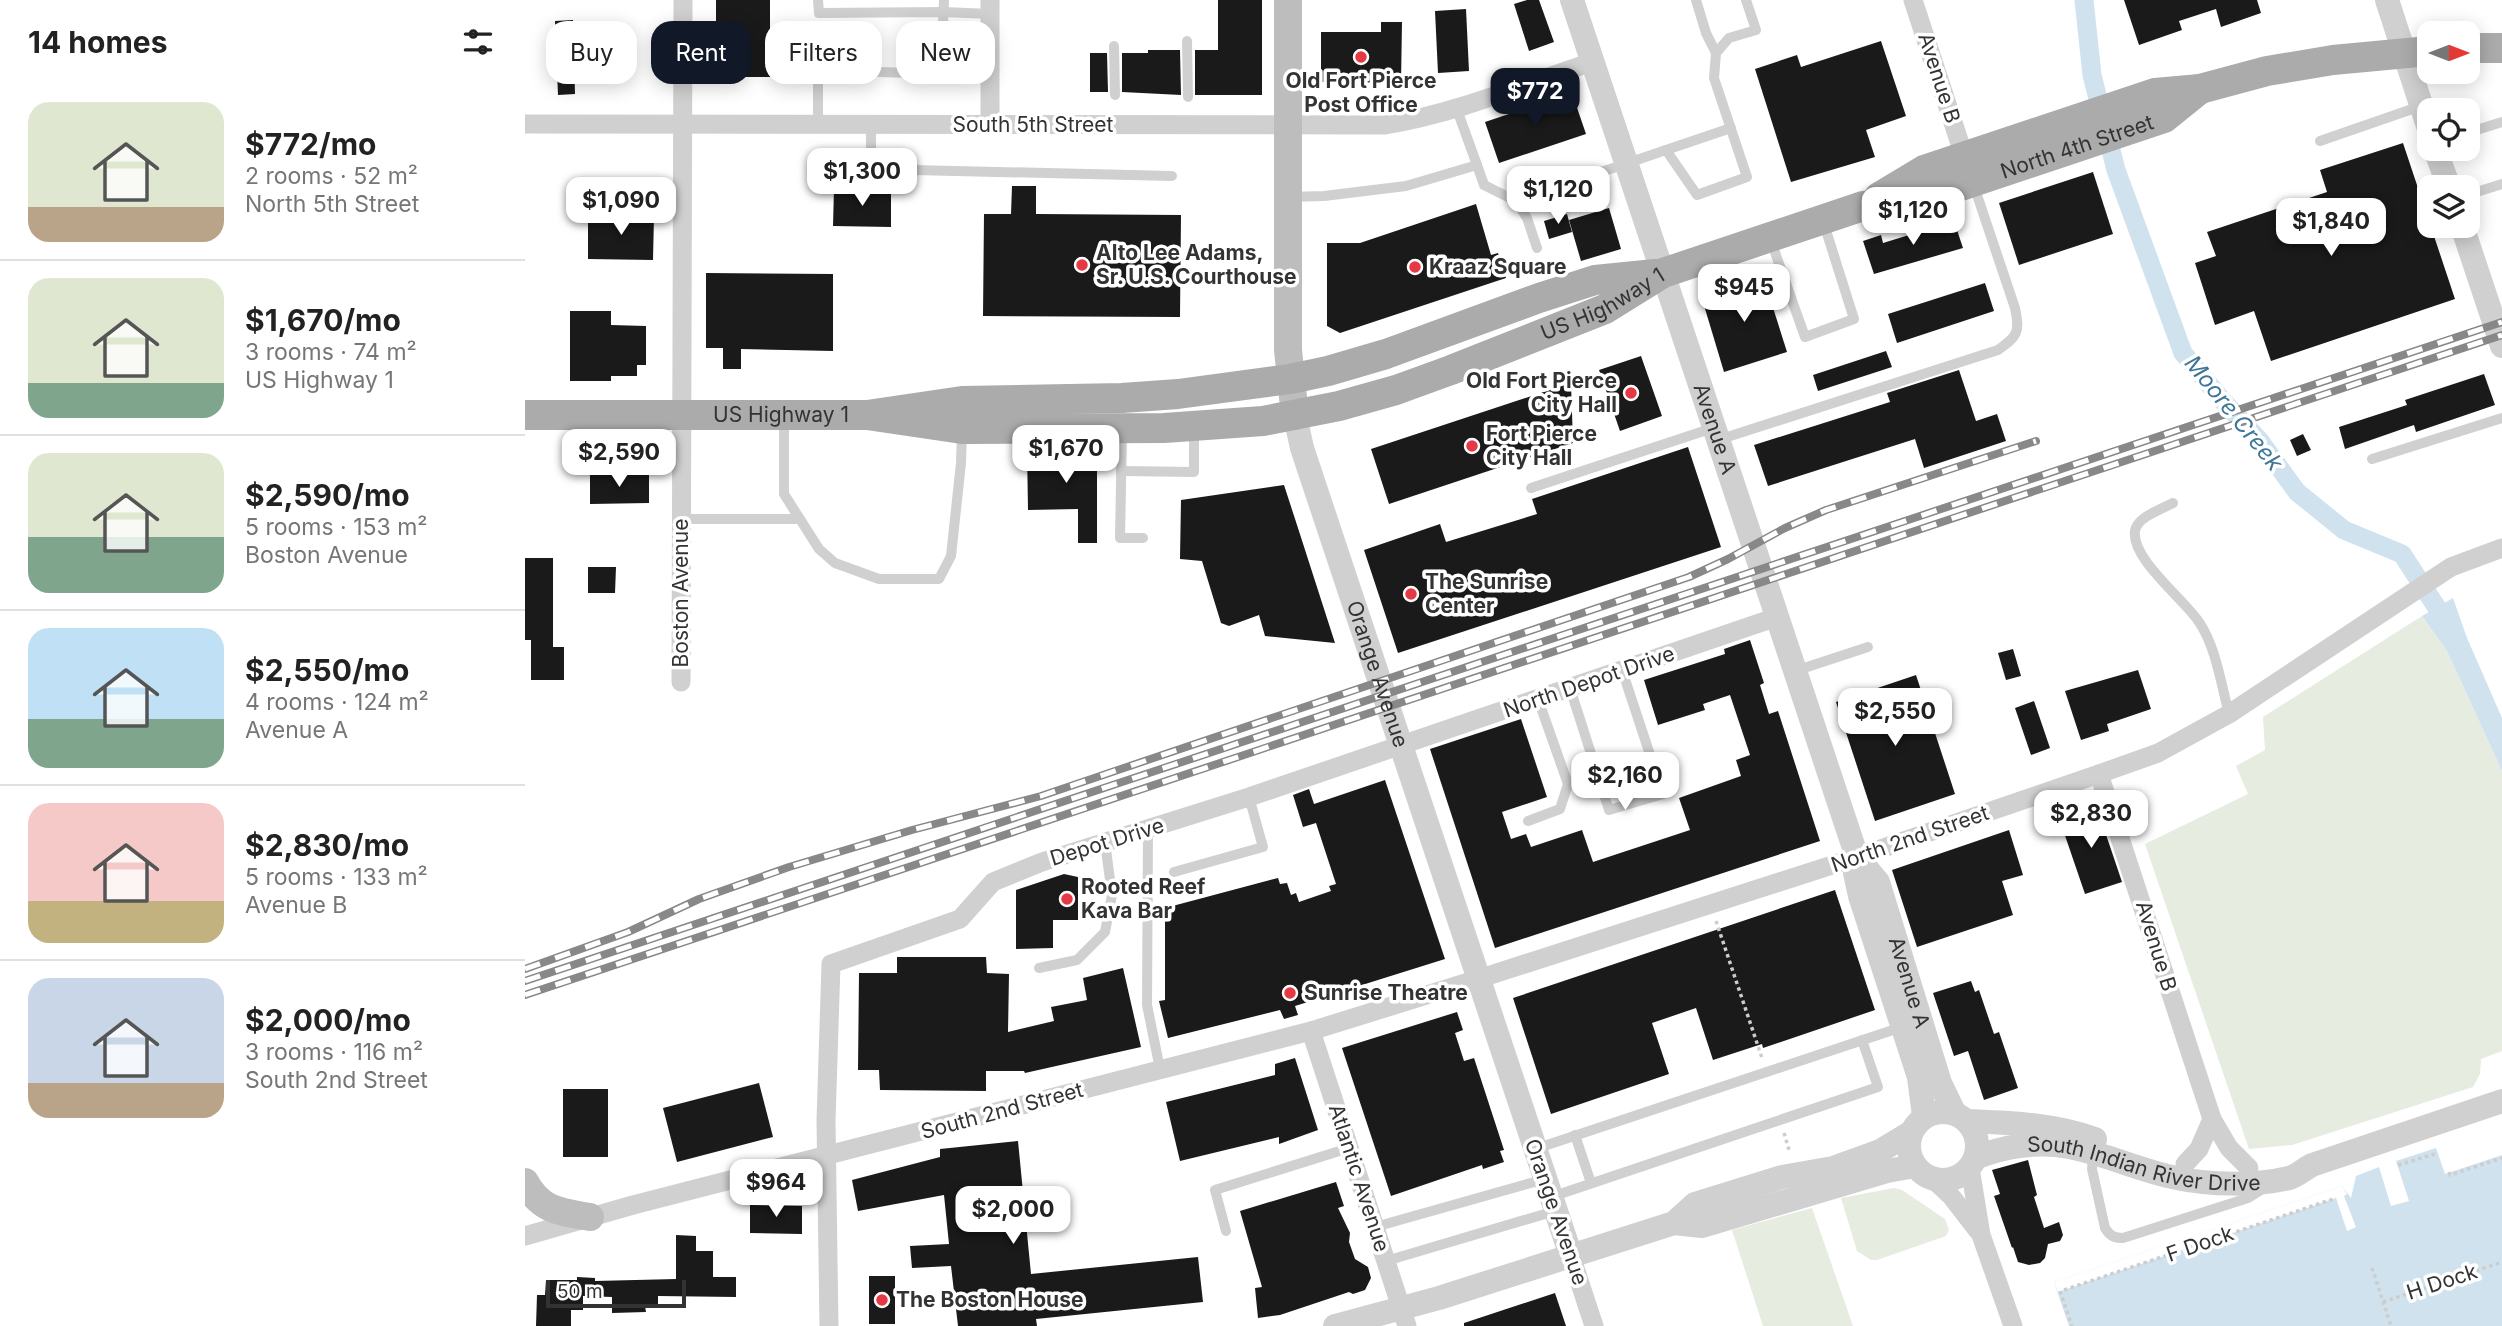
<!DOCTYPE html>
<meta charset="utf-8">
<style>
:root{--surface:#fff;--page:#f2f2f2;--text:#222;--muted:#767676;--line:#e0e0e0;--accent:#111827}
body{margin:0;font-family:Inter,sans-serif;background:var(--page);color:var(--text);height:100vh;display:flex;flex-direction:column;font-size:26px;white-space:nowrap}
*{box-sizing:border-box;margin:0}
p{font-size:23px;color:var(--muted)}
.icon{flex:none;width:38px;height:38px;fill:none;stroke:currentColor;stroke-width:2;stroke-linecap:round;stroke-linejoin:round}
.map{position:relative;flex:1;overflow:hidden}
.drawer{display:flex;flex-direction:column;background:var(--surface);width:525px}
.drawer>*{flex:none}
.guide{position:absolute;left:21px;top:21px;width:665px;height:63px;display:flex;gap:14px}
.needle{width:46px;rotate:90deg}
.fabs{position:absolute;left:1892px;top:21px;display:grid;gap:14px}
.fabs a{display:grid;place-items:center;width:63px;height:63px;border-radius:14px;background:var(--surface);box-shadow:0 4px 18px #0003;font-size:35px}
.scale{position:absolute;left:21px;bottom:18px;width:140px;box-sizing:border-box;padding-left:7px;border:4px solid #333;border-top:0;font-size:19px;line-height:24px;white-space:nowrap;color:#333;-webkit-text-stroke:5px #fff;paint-order:stroke}
.price{position:absolute;translate:-50% -60px;padding:0 16px;border-radius:14px;background:#fff;color:#222;font-size:23px;line-height:46px;filter:drop-shadow(0 2px 4px #0008)}
.price::after{content:'';position:absolute;left:50%;top:42px;width:21px;height:16px;margin-left:-10px;background:inherit;clip-path:polygon(0 0,100% 0,50% 100%)}
.price.on{background:var(--accent);color:#fff}
ul{padding:0;list-style:none}
li{display:flex;align-items:center;gap:21px;height:175px;padding:0 28px}
li+li{border-top:2px solid var(--line)}
li span{display:grid;place-items:center;flex:none;width:196px;height:140px;border-radius:21px;color:#555}
li>.icon{margin-inline-start:auto}
span .icon{width:84px;height:84px;fill:#fffc;stroke-width:1}
li b{font-size:30px}
h2{display:flex;justify-content:space-between;align-items:center;height:84px;padding:0 28px;font-size:30px}
.pill{padding:0 24px;border-radius:21px;background:var(--surface);box-shadow:0 4px 18px #0003;font-size:24px;line-height:63px}
.pill.on{background:var(--accent);color:#fff}
main{display:flex;flex:1;min-height:0}
.map>svg:first-child{display:block}
.green{fill:#e6ecdf}
.water{fill:#cfe2ee}
.pier{fill:#fff}
.lines{fill:none;stroke-linecap:round;stroke-linejoin:round}
.canal{stroke:#cfe2ee;stroke-width:19}
.building{fill:#1a1a1a}
.path{stroke:#cdcdcd;stroke-width:3.5;stroke-dasharray:3.5 3.5;stroke-linecap:butt}
.service{stroke:#d0d0d0;stroke-width:10}
.minor{stroke:#d0d0d0;stroke-width:19}
.tertiary{stroke:#d0d0d0;stroke-width:24}
.secondary{stroke:#bdbdbd;stroke-width:28}
.primary{stroke:#ababab;stroke-width:30}
.rail-casing{stroke:#888;stroke-width:8}
.rail{stroke:#fff;stroke-width:5;stroke-dasharray:16;stroke-linecap:butt}
.poi-dot{fill:#e63946;stroke:#fff;stroke-width:2.5}
.labels{text-anchor:middle;stroke-width:7;stroke-linejoin:round;paint-order:stroke}
.street-label{font-size:21px;fill:#333;stroke:#fff}
.poi-label{font-size:21px;font-weight:bold;fill:#333;stroke:#fff;text-anchor:start}
.water-label{font-size:23px;font-style:italic;fill:#3f7597;stroke:#fff}
</style>
<main>
<section class="drawer">
<h2>14 homes<svg class="icon" aria-label="filters" viewBox="0 0 24 24"><path d="M4 7h16M4 17h16"/><circle cx="9" cy="7" r="2"/><circle cx="15" cy="17" r="2"/></svg></h2>
<ul>
<li><span style="background:linear-gradient(#dfe7d0 75%,#b9a48a 0)"><svg class="icon" aria-label="home" viewBox="0 0 24 24"><path d="M3 11l9-7 9 7M6 9v11h12V9"/></svg></span><div><b>$772/mo</b><p>2 rooms · 52 m²</p><p>North 5th Street</p></div></li>
<li><span style="background:linear-gradient(#dfe7d0 75%,#7fa58c 0)"><svg class="icon" aria-label="home" viewBox="0 0 24 24"><path d="M3 11l9-7 9 7M6 9v11h12V9"/></svg></span><div><b>$1,670/mo</b><p>3 rooms · 74 m²</p><p>US Highway 1</p></div></li>
<li><span style="background:linear-gradient(#dfe7d0 60%,#7fa58c 0)"><svg class="icon" aria-label="home" viewBox="0 0 24 24"><path d="M3 11l9-7 9 7M6 9v11h12V9"/></svg></span><div><b>$2,590/mo</b><p>5 rooms · 153 m²</p><p>Boston Avenue</p></div></li>
<li><span style="background:linear-gradient(#bfe0f5 65%,#7fa58c 0)"><svg class="icon" aria-label="home" viewBox="0 0 24 24"><path d="M3 11l9-7 9 7M6 9v11h12V9"/></svg></span><div><b>$2,550/mo</b><p>4 rooms · 124 m²</p><p>Avenue A</p></div></li>
<li><span style="background:linear-gradient(#f6c9c9 70%,#c2b280 0)"><svg class="icon" aria-label="home" viewBox="0 0 24 24"><path d="M3 11l9-7 9 7M6 9v11h12V9"/></svg></span><div><b>$2,830/mo</b><p>5 rooms · 133 m²</p><p>Avenue B</p></div></li>
<li><span style="background:linear-gradient(#c9d6e8 75%,#b9a48a 0)"><svg class="icon" aria-label="home" viewBox="0 0 24 24"><path d="M3 11l9-7 9 7M6 9v11h12V9"/></svg></span><div><b>$2,000/mo</b><p>3 rooms · 116 m²</p><p>South 2nd Street</p></div></li>
</ul>
</section>
<div class="map">
<svg width="1977" height="1326" viewBox="0 0 1977 1326">
<rect width="100%" height="100%" fill="#fff"/>
<!-- green -->
<g class="green">
<polygon points="1897,616 1922,651 1977,771 1977,1051 1956,1059 1955,1074 1948,1087 1767,1145 1724,1149 1620,844 1723,794 1711,766 1740,750 1738,717"/>
<polygon points="1369,1188 1377,1190 1420,1219 1424,1230 1421,1236 1352,1260 1346,1260 1332,1251 1316,1198"/>
<polygon points="1287,1208 1328,1326 1238,1326 1207,1230"/>
</g>
<!-- water -->
<g class="water">
<polygon points="1928,598 1942,638 1977,718 1977,771 1922,651 1897,616"/>
<polygon points="1911,1148 1920,1174 1977,1155 1977,1326 1544,1326 1529,1282 1817,1186 1826,1198 1831,1176 1854,1167 1866,1206 1884,1201 1871,1161"/>
</g>
<!-- pier -->
<polygon class="pier" points="1817,1186 1822,1194 1819,1196 1831,1227 1822,1231 1811,1198 1533,1292 1529,1282"/>
<g class="lines">
<!-- canal -->
<polyline class="canal" points="1559,0 1567,75 1591,170 1658,353 1697,400 1735,441 1772,492 1819,530 1877,554 1916,614 1924,632"/>
</g>
<!-- building -->
<g class="building">
<rect x="191" y="0" width="54" height="77"/>
<polygon points="693,0 737,0 737,95 670,95 670,50 693,50"/>
<polygon points="1002,0 1014,0 1029,42 1004,51 989,4"/>
<polygon points="1599,0 1732,0 1736,13 1696,27 1691,9 1654,21 1657,30 1614,45"/>
<polygon points="941,9 944,71 913,73 910,11"/>
<polygon points="48,20 50,94 33,95 30,21"/>
<polygon points="856,22 877,22 876,83 796,82 796,32 856,32"/>
<polygon points="1356,41 1381,116 1341,130 1350,157 1266,182 1230,69 1272,55 1276,67"/>
<polygon points="623,50 655,50 656,95 597,92 597,53 623,53"/>
<polygon points="565,53 582,53 583,92 565,92"/>
<polygon points="1047,93 1061,134 974,163 960,122"/>
<polygon points="1878,143 1930,299 1746,361 1729,311 1690,325 1670,263 1691,256 1682,232 1802,192 1795,170"/>
<polygon points="1568,172 1588,234 1494,265 1474,203"/>
<polygon points="487,186 511,186 511,214 656,215 655,317 458,316 459,214 486,214"/>
<polygon points="309,188 366,189 366,227 308,226"/>
<polygon points="951,204 966,255 973,253 981,278 815,333 802,326 802,243 835,243"/>
<polygon points="1084,208 1096,249 1056,261 1044,220"/>
<polygon points="1042,214 1047,232 1024,239 1019,221"/>
<polygon points="63,215 129,216 128,260 63,259"/>
<polygon points="1422,217 1426,226 1430,224 1438,248 1349,274 1338,241 1356,235 1358,243 1407,228 1405,222"/>
<polygon points="181,273 308,274 308,351 216,349 216,369 198,369 198,348 181,348"/>
<polygon points="1238,276 1262,352 1199,372 1178,302 1183,293"/>
<polygon points="1460,283 1469,311 1372,343 1363,314"/>
<polygon points="45,311 86,311 86,325 121,326 121,365 112,365 112,376 86,376 86,381 45,381"/>
<polygon points="1361,351 1367,367 1293,391 1288,375"/>
<polygon points="1116,356 1137,416 1095,431 1074,370"/>
<polygon points="1434,370 1451,421 1472,414 1481,441 1399,468 1390,439 1243,486 1229,445 1365,402 1362,393"/>
<polygon points="1959,374 1970,405 1891,432 1889,425 1820,449 1814,427 1882,405 1880,400"/>
<polygon points="1046,383 1048,443 864,504 846,449"/>
<polygon points="1778,434 1786,450 1772,456 1765,440"/>
<polygon points="1163,447 1196,547 873,653 839,550 915,524 921,542 1012,514 1007,499"/>
<polygon points="572,448 572,543 553,543 553,509 503,510 502,449"/>
<polygon points="65,475 124,475 124,503 65,504"/>
<polygon points="759,485 772,525 810,643 740,636 734,615 704,626 696,623 677,561 655,559 656,500"/>
<polygon points="0,558 28,558 28,647 39,647 39,680 6,680 6,640 0,640"/>
<polygon points="63,567 91,567 90,593 63,593"/>
<polygon points="1225,640 1239,683 1235,685 1244,714 1253,711 1295,841 970,948 905,749 996,719 1022,797 977,812 986,839 1001,834 1006,847 1057,830 1068,862 1165,830 1154,798 1216,776 1211,760 1225,755 1205,695 1178,704 1180,710 1133,725 1119,680 1200,654 1199,649"/>
<polygon points="1488,649 1496,676 1481,680 1473,653"/>
<polygon points="1613,670 1626,709 1582,724 1584,731 1556,740 1540,691"/>
<polygon points="1391,675 1430,794 1350,821 1311,702"/>
<polygon points="1509,701 1525,748 1506,755 1490,708"/>
<polygon points="860,780 920,959 770,1006 773,1015 759,1019 755,1010 643,1038 634,1001 640,1000 640,908 753,878 755,884 762,883 766,895 771,893 774,902 806,891 804,886 811,884 791,823 778,827 768,795 784,789 789,804"/>
<polygon points="1571,805 1597,882 1560,894 1534,818"/>
<polygon points="1484,830 1498,875 1477,881 1488,915 1392,947 1367,870"/>
<polygon points="539,874 553,877 553,920 528,920 528,948 491,949 491,890"/>
<polygon points="1310,890 1350,1010 1238,1048 1237,1044 1188,1060 1171,1008 1127,1023 1144,1074 1026,1114 988,998"/>
<polygon points="372,957 461,957 462,973 484,974 483,1032 529,1021 526,1007 562,1000 558,978 598,968 616,1047 500,1073 499,1071 461,1071 461,1091 355,1090 354,1070 333,1070 334,973 372,973"/>
<polygon points="1446,981 1450,992 1454,990 1469,1034 1474,1032 1493,1088 1459,1100 1443,1051 1429,1056 1408,993"/>
<polygon points="932,1012 938,1030 930,1033 939,1061 949,1058 979,1150 975,1151 979,1162 958,1169 957,1165 866,1196 817,1048"/>
<polygon points="770,1058 793,1130 754,1144 754,1137 655,1161 641,1102 750,1075 750,1064"/>
<polygon points="234,1083 248,1137 152,1162 138,1108"/>
<rect x="38" y="1089" width="45" height="68"/>
<polygon points="493,1141 506,1274 673,1257 678,1302 511,1319 512,1326 433,1326 426,1266 387,1268 385,1246 424,1244 419,1195 333,1211 327,1180 415,1157 415,1149"/>
<polygon points="1503,1160 1512,1195 1509,1197 1519,1228 1534,1222 1538,1235 1535,1241 1523,1244 1520,1258 1515,1263 1504,1265 1493,1262 1488,1247 1487,1248 1469,1196 1475,1194 1467,1170"/>
<polygon points="811,1182 819,1206 813,1208 825,1233 824,1242 830,1259 843,1267 846,1278 840,1290 828,1294 824,1292 755,1315 733,1318 730,1288 737,1287 715,1211"/>
<polygon points="225,1205 277,1206 277,1234 225,1233"/>
<polygon points="151,1235 171,1236 171,1251 188,1251 188,1277 211,1277 211,1297 133,1296 133,1305 120,1306 121,1312 87,1313 87,1297 58,1296 58,1310 46,1310 46,1326 11,1326 12,1295 20,1295 21,1280 52,1280 52,1277 70,1278 70,1281 151,1279"/>
<rect x="344" y="1276" width="26" height="48"/>
<polygon points="1030,1293 1041,1326 939,1326 939,1323"/>
</g>
<g class="lines">
<!-- path -->
<g class="path">
<polyline points="1191,921 1237,1058"/>
<polyline points="1259,1133 1265,1153"/>
<polyline points="1873,1165 1913,1153"/>
<polyline points="1924,1172 1925,1175 1977,1158"/>
<polyline points="1847,1268 1866,1326"/>
<polyline points="1539,1290 1811,1198"/>
<polyline points="1535,1291 1547,1326"/>
<polyline points="1858,1302 1977,1262"/>
</g>
<!-- service -->
<g class="service">
<polyline points="293,0 294,13 419,12 465,14"/>
<polyline points="1171,0 1181,33 1191,53"/>
<polyline points="662,41 663,97"/>
<polyline points="589,46 590,95"/>
<polyline points="293,123 293,70 416,74 419,0"/>
<polyline points="346,124 346,169 647,176"/>
<polyline points="1942,133 1977,122"/>
<polyline points="1795,141 1896,106"/>
<polyline points="1141,150 1206,128"/>
<polyline points="952,165 959,185 991,201 1141,150 1172,195 1222,177 1189,78 1191,53 1204,38 1231,30 1221,0"/>
<polyline points="1942,195 1977,184"/>
<polyline points="764,197 799,196 881,186 952,165 931,107"/>
<polyline points="991,201 1002,218 1012,248"/>
<polyline points="1246,241 1280,337 1329,319 1299,224"/>
<polyline points="259,419 259,494 294,549 310,563 354,579 414,579 426,556 436,463 437,433"/>
<polyline points="597,432 595,538 618,538"/>
<path d="M 1193,440 L 1473,350 C 1493,336 1495,332 1490,308 L 1449,186"/>
<polyline points="1847,459 1977,418"/>
<polyline points="596,471 669,472 669,431"/>
<polyline points="1006,488 1188,428"/>
<path d="M 1648,503 C 1637,509 1612,517 1610,531 C 1606,559 1659,599 1674,622 C 1691,647 1696,684 1704,714"/>
<polyline points="156,519 275,519"/>
<polyline points="1270,671 1343,647"/>
<polyline points="1045,688 1084,810 1138,794 1097,670"/>
<polyline points="1003,821 1035,809 1043,784 1013,699"/>
<polyline points="623,829 622,1005 635,1069"/>
<polyline points="649,872 738,847 724,797"/>
<polyline points="514,968 552,960 580,932 587,895 580,842"/>
<polyline points="1050,1135 1066,1183"/>
<polyline points="1010,1149 1377,1027"/>
<path d="M 1568,1155 L 1567,1169 L 1580,1228 C 1585,1236 1589,1238 1598,1238 L 1723,1198 L 1736,1190"/>
<polyline points="1026,1197 1353,1087 1337,1040"/>
<polyline points="850,1227 1020,1179"/>
<polyline points="701,1231 690,1190 824,1148"/>
<polyline points="861,1261 1030,1211"/>
</g>
<!-- minor -->
<g class="minor">
<polyline points="465,0 465,125"/>
<polyline points="1388,0 1439,156"/>
<path d="M 0,124 L 859,125 C 929,114 1001,84 1067,62"/>
<polyline points="156,682 158,0"/>
<polyline points="1574,774 1687,1119"/>
<polyline points="786,1031 882,1326"/>
<polyline points="1660,1164 1674,1149 1687,1119 1704,1148 1724,1168"/>
<polyline points="1445,1168 1456,1235 1488,1326"/>
<polyline points="1408,1179 1426,1196 1453,1231"/>
<polyline points="0,1236 108,1205 786,1031 953,979 1332,857 1574,774 1633,753 1704,714 1926,567 1977,548"/>
<polyline points="1046,1256 1069,1326"/>
<polyline points="304,1326 301,1121 306,964 435,919 468,882 517,862 724,797 1252,617"/>
</g>
<!-- tertiary -->
<g class="tertiary">
<path id="s1" d="M 1047,0 L 1332,857 L 1353,882 L 1415,1083 L 1429,1112"/>
<polyline points="1862,0 1904,129"/>
<polyline points="1910,149 1924,187"/>
<polyline points="1937,226 1977,346"/>
<path id="s2" d="M 770,416 L 777,448 L 1046,1256"/>
<polyline points="1332,857 1330,873 1335,896 1394,1077 1399,1116"/>
<circle cx="1418" cy="1146" r="34"/>
<path d="M 1442,1121 C 1487,1123 1527,1124 1570,1139"/>
<path id="s3" d="M 1450,1158 C 1479,1146 1513,1141 1544,1147 C 1581,1154 1616,1171 1652,1178 C 1684,1185 1732,1186 1764,1178 C 1772,1176 1779,1169 1787,1165 L 1977,1101"/>
<polyline points="1149,1223 1177,1226 1362,1171 1390,1166"/>
<polyline points="810,1326 914,1298 1149,1223 1170,1204 1257,1177 1308,1168 1355,1151 1385,1133"/>
</g>
<!-- secondary -->
<g class="secondary">
<polyline points="763,0 763,350 770,416"/>
<path d="M 0,1182 C 16,1211 35,1212 65,1217"/>
</g>
<!-- primary -->
<g class="primary">
<polyline points="1942,48 1977,48"/>
<polyline points="1354,197 1399,170 1630,93 1675,89 1742,71 1808,60 1904,51"/>
<path id="s4" d="M 0,415 L 342,415 L 437,401 L 597,398 L 653,394 L 765,379 L 803,371 L 861,354 L 1014,298 L 1070,280 L 1130,274"/>
<path id="s5" d="M 342,415 L 437,429 L 639,428 L 738,421 L 814,406 L 871,390 L 926,370 L 1080,309 L 1138,273 L 1338,206 L 1409,195 L 1639,118 L 1675,89"/>
</g>
<defs>
<g id="rail">
<polyline points="0,969 103,932 174,899 264,867 387,830 516,796 1164,577 1203,559 1260,528 1301,510 1511,441"/>
<polyline points="0,981 1977,322"/>
<polyline points="0,995 1977,335"/>
</g>
</defs>
<!-- rail casing -->
<use href="#rail" class="rail-casing"/>
<!-- rail -->
<use href="#rail" class="rail"/>
</g>
<!-- markers -->
<g class="poi-dot">
<circle cx="836" cy="57" r="7"/>
<circle cx="557" cy="265" r="7"/>
<circle cx="890" cy="267" r="7"/>
<circle cx="1106" cy="393" r="7"/>
<circle cx="947" cy="446" r="7"/>
<circle cx="886" cy="594" r="7"/>
<circle cx="542" cy="899" r="7"/>
<circle cx="765" cy="993" r="7"/>
<circle cx="357" cy="1300" r="7"/>
</g>
<g class="labels">
<!-- street labels -->
<g class="street-label">
<text transform="translate(1414 78) rotate(72)" y="7">Avenue B</text>
<text x="508" y="132">South 5th Street</text>
<text dy="7" stroke="none"><textPath href="#s5" startOffset="1260">North 4th Street</textPath></text>
<text dy="7" stroke="none"><textPath href="#s5" startOffset="758">US Highway 1</textPath></text>
<text dy="7" stroke="none"><textPath href="#s4" startOffset="256">US Highway 1</textPath></text>
<text dy="7" stroke="none"><textPath href="#s1" startOffset="452">Avenue A</textPath></text>
<text transform="translate(156 593) rotate(-90)" y="7">Boston Avenue</text>
<text dy="7" stroke="none"><textPath href="#s2" startOffset="271">Orange Avenue</textPath></text>
<text transform="translate(1064 682) rotate(-19)" y="7">North Depot Drive</text>
<text transform="translate(1385 839) rotate(-19)" y="7">North 2nd Street</text>
<text transform="translate(582 842) rotate(-17)" y="7">Depot Drive</text>
<text transform="translate(1631 946) rotate(73)" y="7">Avenue B</text>
<text dy="7" stroke="none"><textPath href="#s1" startOffset="1041">Avenue A</textPath></text>
<text transform="translate(477 1111) rotate(-15)" y="7">South 2nd Street</text>
<text dy="7" stroke="none"><textPath href="#s3" startOffset="173">South Indian River Drive</textPath></text>
<text transform="translate(834 1178) rotate(72)" y="7">Atlantic Avenue</text>
<text transform="translate(1031 1212) rotate(71)" y="7">Orange Avenue</text>
<text transform="translate(1675 1244) rotate(-19)" y="7">F Dock</text>
<text transform="translate(1917 1282) rotate(-18)" y="7">H Dock</text>
</g>
<!-- poi labels -->
<g class="poi-label">
<text x="836" y="88" text-anchor="middle">Old Fort Pierce<tspan x="836" dy="24">Post Office</tspan></text>
<text x="571" y="260">Alto Lee Adams,<tspan x="571" dy="24">Sr. U.S. Courthouse</tspan></text>
<text x="904" y="274">Kraaz Square</text>
<text x="1092" y="388" text-anchor="end">Old Fort Pierce<tspan x="1092" dy="24">City Hall</tspan></text>
<text x="961" y="441">Fort Pierce<tspan x="961" dy="24">City Hall</tspan></text>
<text x="900" y="589">The Sunrise<tspan x="900" dy="24">Center</tspan></text>
<text x="556" y="894">Rooted Reef<tspan x="556" dy="24">Kava Bar</tspan></text>
<text x="779" y="1000">Sunrise Theatre</text>
<text x="371" y="1307">The Boston House</text>
</g>
<!-- water labels -->
<g class="water-label">
<text transform="translate(1709 413) rotate(51)" y="8">Moore Creek</text>
</g>
</g>
</svg>
<div class="fabs">
<a><svg class="needle" viewBox="-14 -14 28 28"><path d="M0-13l5 13h-10z" fill="#e53935"/><path d="M0 13l5-13h-10z" fill="#767676"/></svg></a>
<a><svg class="icon" aria-label="locate" viewBox="0 0 24 24"><circle cx="12" cy="12" r="6"/><path d="M12 2v4M12 18v4M2 12h4M18 12h4"/></svg></a>
<a><svg class="icon" aria-label="layers" viewBox="0 0 24 24"><path d="M12 4l9 5-9 5-9-5zM3 14l9 5 9-5"/></svg></a>
</div>
<div class="scale">50 m</div>
<b class="price on" style="left:1010px;top:128px">$772</b>
<b class="price" style="left:337px;top:208px">$1,300</b>
<b class="price" style="left:1033px;top:226px">$1,120</b>
<b class="price" style="left:96px;top:237px">$1,090</b>
<b class="price" style="left:1388px;top:247px">$1,120</b>
<b class="price" style="left:1806px;top:258px">$1,840</b>
<b class="price" style="left:1219px;top:324px">$945</b>
<b class="price" style="left:541px;top:485px">$1,670</b>
<b class="price" style="left:94px;top:489px">$2,590</b>
<b class="price" style="left:1370px;top:748px">$2,550</b>
<b class="price" style="left:1100px;top:812px">$2,160</b>
<b class="price" style="left:1566px;top:850px">$2,830</b>
<b class="price" style="left:251px;top:1219px">$964</b>
<b class="price" style="left:488px;top:1246px">$2,000</b>
<div class="guide">
<a class="pill">Buy</a>
<a class="pill on">Rent</a>
<a class="pill">Filters</a>
<a class="pill">New</a>
</div>
</div>
</main>
